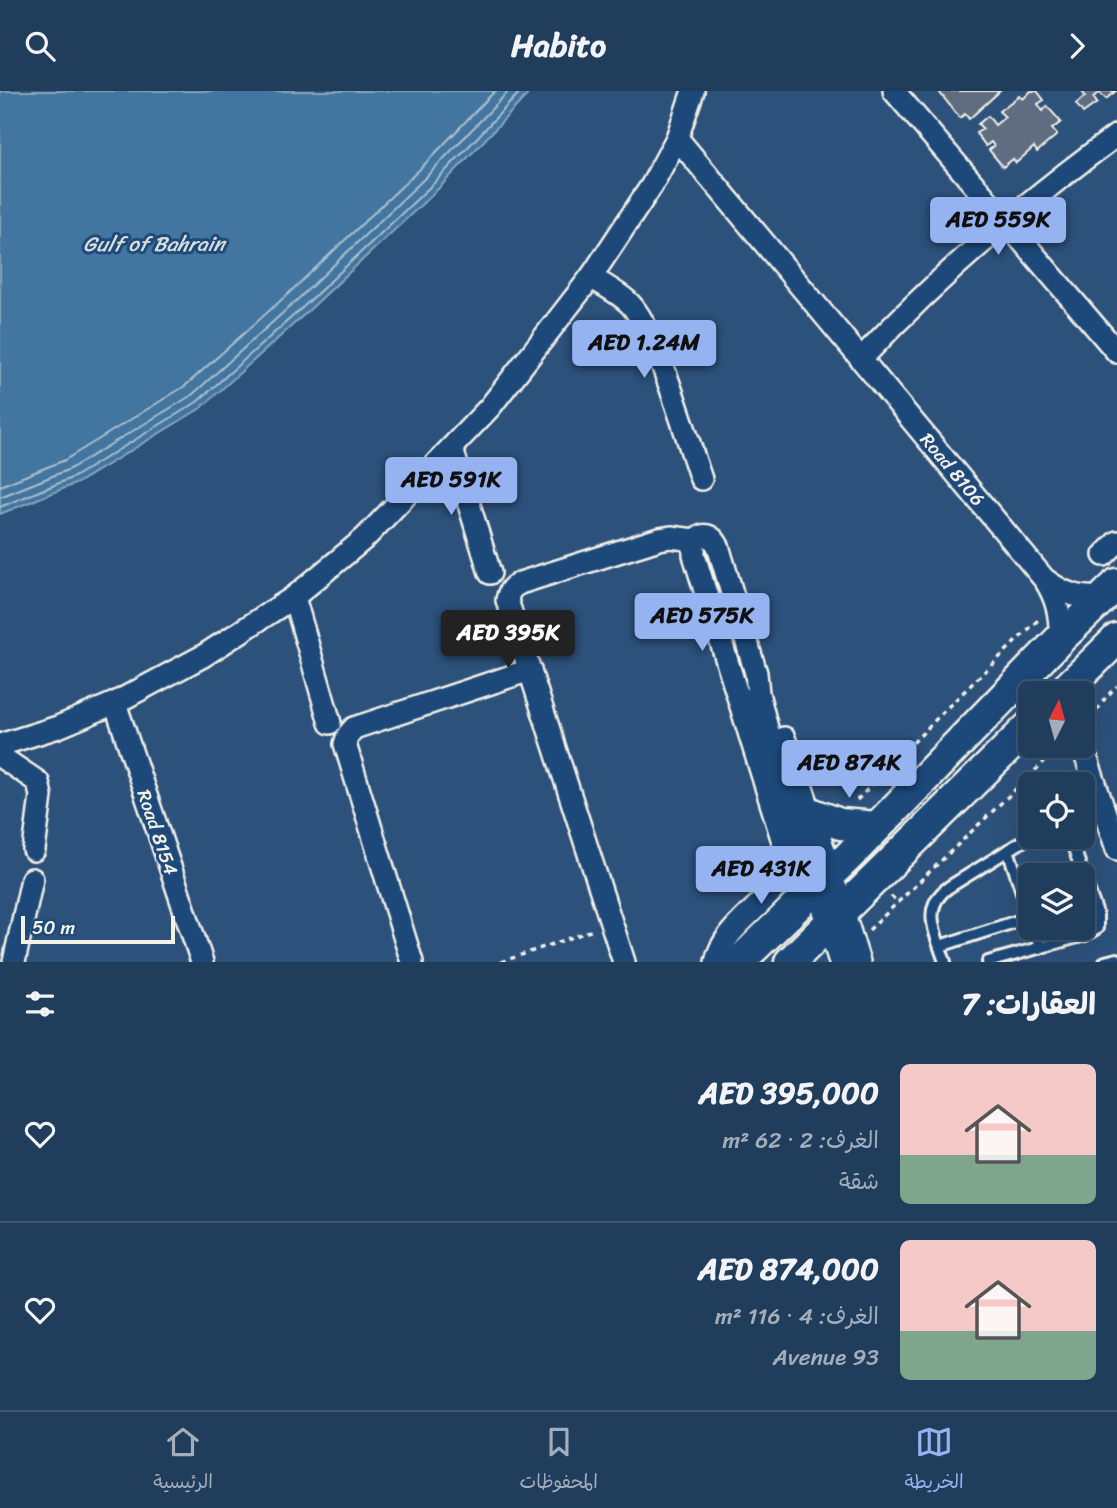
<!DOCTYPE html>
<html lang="ar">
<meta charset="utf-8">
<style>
:root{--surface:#213d5c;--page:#2d4865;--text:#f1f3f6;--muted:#a2aebb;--line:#3e5672;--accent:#95b2f1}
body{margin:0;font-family:Sriracha,"Playpen Sans Arabic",sans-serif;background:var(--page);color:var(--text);direction:rtl;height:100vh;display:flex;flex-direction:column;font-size:26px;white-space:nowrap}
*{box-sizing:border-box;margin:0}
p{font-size:23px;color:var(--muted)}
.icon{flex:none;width:38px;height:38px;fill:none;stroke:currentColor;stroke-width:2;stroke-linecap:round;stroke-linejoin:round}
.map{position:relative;height:871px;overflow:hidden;direction:ltr}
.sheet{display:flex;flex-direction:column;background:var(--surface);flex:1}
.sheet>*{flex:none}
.needle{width:46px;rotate:6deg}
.controls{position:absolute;left:1018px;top:590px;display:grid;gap:14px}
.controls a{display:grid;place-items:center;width:77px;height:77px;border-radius:10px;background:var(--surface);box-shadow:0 7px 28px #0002,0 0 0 2px var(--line);font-size:35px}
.scale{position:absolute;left:21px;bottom:18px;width:154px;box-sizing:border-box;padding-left:7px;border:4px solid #f4f1e8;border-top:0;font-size:19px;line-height:24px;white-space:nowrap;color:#f4f1e8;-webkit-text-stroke:5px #1f4a7a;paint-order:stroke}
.price{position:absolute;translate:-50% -60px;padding:0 16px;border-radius:7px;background:var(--accent);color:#111;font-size:23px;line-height:46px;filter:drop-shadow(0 2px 4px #0008)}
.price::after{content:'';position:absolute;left:50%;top:42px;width:21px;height:16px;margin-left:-10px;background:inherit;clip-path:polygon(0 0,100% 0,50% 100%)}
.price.on{background:#222;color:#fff}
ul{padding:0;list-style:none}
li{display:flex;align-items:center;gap:21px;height:175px;padding:0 21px}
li+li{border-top:2px solid var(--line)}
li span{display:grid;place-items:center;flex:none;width:196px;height:140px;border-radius:10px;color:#555}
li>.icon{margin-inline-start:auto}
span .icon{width:84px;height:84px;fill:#fffc;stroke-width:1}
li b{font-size:30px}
h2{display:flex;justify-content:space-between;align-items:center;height:84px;padding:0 21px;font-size:30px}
header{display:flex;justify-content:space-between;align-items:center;height:91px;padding:0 21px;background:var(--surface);font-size:32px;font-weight:800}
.menu{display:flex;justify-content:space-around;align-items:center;height:98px;border-top:2px solid var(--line);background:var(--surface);font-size:19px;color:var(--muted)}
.menu a{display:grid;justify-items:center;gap:4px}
.menu .on{color:var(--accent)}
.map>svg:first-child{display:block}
.water{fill:#42759f;stroke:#89a7bc;stroke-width:2}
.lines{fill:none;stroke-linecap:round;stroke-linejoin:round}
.shore{stroke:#adbfcb;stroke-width:2}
.building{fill:#606c80;stroke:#f4f1e8;stroke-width:2}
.lane-casing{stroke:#f4f1e8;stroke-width:16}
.street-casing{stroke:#f4f1e8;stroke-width:26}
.secondary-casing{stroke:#f4f1e8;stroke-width:35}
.path{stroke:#f4f1e8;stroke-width:3.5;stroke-dasharray:5 5;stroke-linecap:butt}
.lane{stroke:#1f4a7a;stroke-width:10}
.street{stroke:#1f4a7a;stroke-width:21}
.secondary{stroke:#1f4a7a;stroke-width:30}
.labels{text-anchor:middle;stroke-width:6;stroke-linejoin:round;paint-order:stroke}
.street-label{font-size:19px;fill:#f4f1e8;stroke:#1f4a7a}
.water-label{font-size:21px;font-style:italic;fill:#d9dedd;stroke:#1f4a7a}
</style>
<header><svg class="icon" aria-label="forward" viewBox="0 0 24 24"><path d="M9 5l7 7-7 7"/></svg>Habito<svg class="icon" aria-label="search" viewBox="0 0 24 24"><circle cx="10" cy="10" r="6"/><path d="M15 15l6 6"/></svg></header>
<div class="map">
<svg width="1117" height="871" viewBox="0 0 1117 871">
<rect width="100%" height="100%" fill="#2c517b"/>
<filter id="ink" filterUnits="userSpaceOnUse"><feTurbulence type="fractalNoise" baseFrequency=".0143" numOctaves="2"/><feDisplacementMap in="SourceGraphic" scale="14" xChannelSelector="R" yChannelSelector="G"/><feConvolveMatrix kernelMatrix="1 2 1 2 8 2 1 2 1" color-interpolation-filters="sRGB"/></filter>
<g filter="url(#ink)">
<!-- water -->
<polygon class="water" points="0,0 531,0 439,97 306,222 201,317 77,392 0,423"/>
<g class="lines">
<!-- shore -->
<g class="shore">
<polyline points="0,395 65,369 185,295 288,203 420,78 495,0"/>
<polyline points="0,406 70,378 192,304 296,210 427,85 509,0"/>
<polyline points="0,416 74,386 197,311 302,217 434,92 521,0"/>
</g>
</g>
<!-- building -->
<g class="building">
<polygon points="942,0 1000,0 969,28 965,23 960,27 940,2"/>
<polygon points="1031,0 1037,0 1044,9 1038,13 1043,20 1047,15 1061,31 1052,38 1057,44 1037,61 1034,56 1016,72 1013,68 1003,76 989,59 994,55 991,51 986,55 976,42 983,38 978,33 988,25 995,34 1005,26 999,20 1019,5 1023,8"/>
<polygon points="1082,0 1116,0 1106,8 1100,2 1093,6 1097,12 1083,22 1076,13 1085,5"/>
</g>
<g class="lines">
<defs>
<g id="lane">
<polyline points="1008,759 1031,828"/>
<polyline points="1034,836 1040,857"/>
<polyline points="940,855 1030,826"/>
<path d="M 945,871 C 936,843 920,816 949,796 L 1031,745"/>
<polyline points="988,871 1085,844 1097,837 1097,823 1070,746"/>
<polyline points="1105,871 1117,868"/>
</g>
<g id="street">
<polyline points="894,0 1117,261"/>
<path d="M 677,47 L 1045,489 C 1057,508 1061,525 1060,548"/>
<path d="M 591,186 C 603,194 617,201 627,210 C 655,233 687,349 701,388"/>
<path d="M 861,268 C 939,185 1025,111 1117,44"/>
<polyline points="452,358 490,482"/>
<polyline points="1104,464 1117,451"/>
<path d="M 1047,490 C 1065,503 1080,508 1103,506"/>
<polyline points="294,506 330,632"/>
<polyline points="115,612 202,871"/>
<polyline points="784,647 823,756 859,871"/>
<polyline points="0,654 58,636 115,612 203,565 294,506 365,447 490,316 591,186 652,94 677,47 693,0"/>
<polyline points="1082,654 1117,758"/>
<polyline points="0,658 4,668 38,691 41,705 34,759"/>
<polyline points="14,871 32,788"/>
<polyline points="412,871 345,653 348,644 354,637 530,579"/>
<path d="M 624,871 L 507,509 C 509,499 512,496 520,492 L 659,448 L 671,446 L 694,449"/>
<path d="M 716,871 C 724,830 783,807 789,770 L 694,464 L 694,449 C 704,441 712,444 718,455 L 756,582 L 758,602 L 768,641 L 840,871"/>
</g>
<g id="secondary">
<polyline points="1062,602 1117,548"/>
<polyline points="811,722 840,733 877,736"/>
<polyline points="739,871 849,765 1060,548 1117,493"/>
<polyline points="790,871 1031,634"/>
</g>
</defs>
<!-- lane casing -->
<use href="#lane" class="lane-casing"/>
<!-- street casing -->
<use href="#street" class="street-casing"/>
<!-- secondary casing -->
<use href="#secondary" class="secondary-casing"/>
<!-- path -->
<g class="path">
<polyline points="1086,636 1106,606 1117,595"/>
<polyline points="857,709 946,618 1038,529"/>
<polyline points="891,805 899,812"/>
<polyline points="869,839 1046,669 1063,659"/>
<polyline points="501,871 593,839"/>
</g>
<!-- lane -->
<use href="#lane" class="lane"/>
<!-- street -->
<use href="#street" class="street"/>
<!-- secondary -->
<use href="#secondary" class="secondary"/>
</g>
</g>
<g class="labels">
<!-- street labels -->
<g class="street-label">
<text transform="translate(953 378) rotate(50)" y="7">Road 8106</text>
<text transform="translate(158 741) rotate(71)" y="7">Road 8154</text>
</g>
<!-- water labels -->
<g class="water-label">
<text x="154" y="160">Gulf of Bahrain</text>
</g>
</g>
</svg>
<div class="controls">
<a><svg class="needle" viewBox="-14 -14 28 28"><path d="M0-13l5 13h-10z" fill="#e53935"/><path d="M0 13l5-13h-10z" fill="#a2aebb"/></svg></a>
<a><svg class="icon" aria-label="locate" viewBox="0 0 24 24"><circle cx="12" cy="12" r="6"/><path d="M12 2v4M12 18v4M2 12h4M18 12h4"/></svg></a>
<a><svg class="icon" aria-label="layers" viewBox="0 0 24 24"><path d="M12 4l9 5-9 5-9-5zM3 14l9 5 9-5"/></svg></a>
</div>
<div class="scale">50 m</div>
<b class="price" style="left:998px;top:166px">AED 559K</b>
<b class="price" style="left:644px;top:289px">AED 1.24M</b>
<b class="price" style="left:451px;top:426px">AED 591K</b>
<b class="price" style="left:702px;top:562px">AED 575K</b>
<b class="price on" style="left:508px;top:579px">AED 395K</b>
<b class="price" style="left:849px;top:709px">AED 874K</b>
<b class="price" style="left:761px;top:815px">AED 431K</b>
</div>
<section class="sheet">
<h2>العقارات: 7<svg class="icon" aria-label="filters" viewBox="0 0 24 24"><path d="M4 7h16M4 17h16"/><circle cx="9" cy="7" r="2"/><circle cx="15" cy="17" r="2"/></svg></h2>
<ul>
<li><span style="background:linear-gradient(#f6c9c9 65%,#7fa58c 0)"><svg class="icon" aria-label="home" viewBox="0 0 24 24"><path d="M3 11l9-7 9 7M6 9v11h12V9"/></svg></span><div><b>AED 395,000</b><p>الغرف: 2 · 62 m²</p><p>شقة</p></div><svg class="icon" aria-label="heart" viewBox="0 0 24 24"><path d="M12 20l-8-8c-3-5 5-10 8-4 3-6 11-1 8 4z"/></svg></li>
<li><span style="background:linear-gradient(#f6c9c9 65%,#7fa58c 0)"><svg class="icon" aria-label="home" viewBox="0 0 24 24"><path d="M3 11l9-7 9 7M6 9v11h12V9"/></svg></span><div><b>AED 874,000</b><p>الغرف: 4 · 116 m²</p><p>Avenue 93</p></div><svg class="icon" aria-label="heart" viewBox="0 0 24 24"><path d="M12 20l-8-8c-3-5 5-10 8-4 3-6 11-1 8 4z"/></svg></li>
</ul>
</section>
<nav class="menu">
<a class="on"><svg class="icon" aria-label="map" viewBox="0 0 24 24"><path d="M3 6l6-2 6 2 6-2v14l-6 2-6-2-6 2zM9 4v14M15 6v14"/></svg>الخريطة</a>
<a><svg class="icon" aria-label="saved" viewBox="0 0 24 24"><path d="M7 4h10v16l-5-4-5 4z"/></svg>المحفوظات</a>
<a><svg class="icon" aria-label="home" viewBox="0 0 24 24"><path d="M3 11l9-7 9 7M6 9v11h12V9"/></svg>الرئيسية</a>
</nav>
